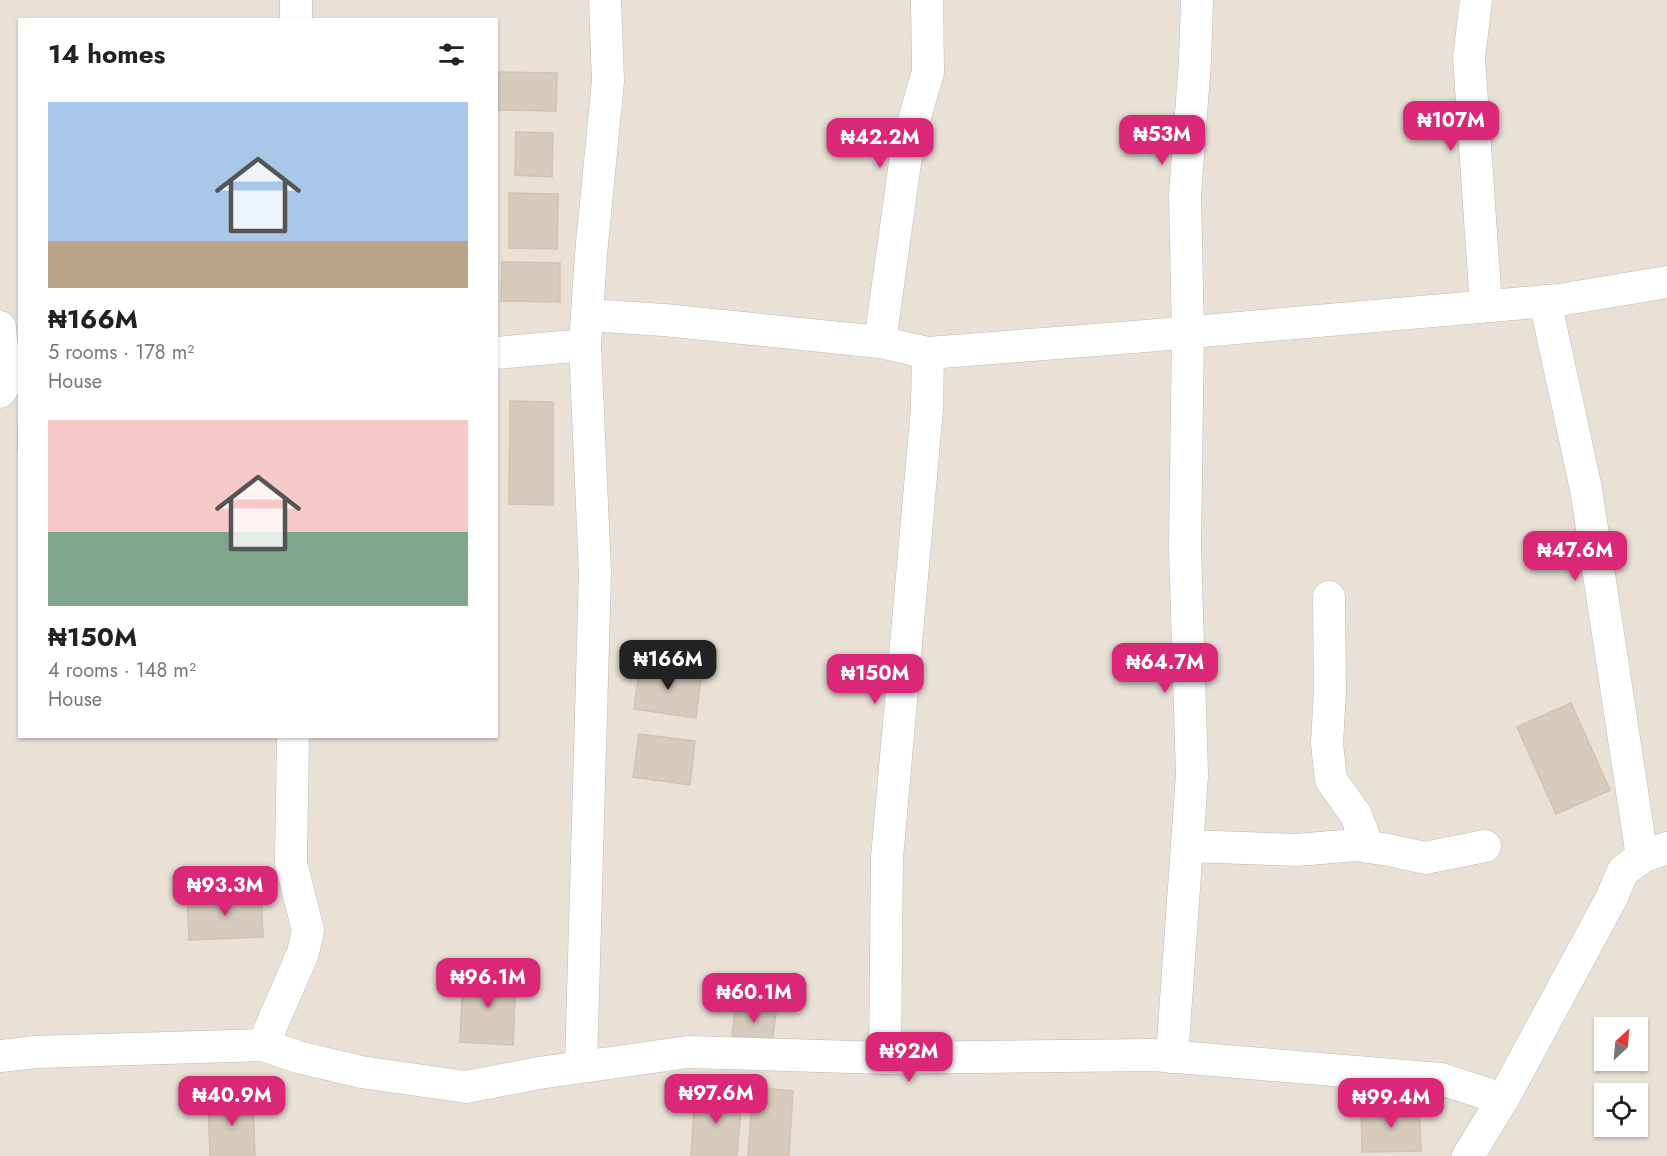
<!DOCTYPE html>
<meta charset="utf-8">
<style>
:root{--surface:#fff;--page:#f2f2f2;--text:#222;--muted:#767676;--accent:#db2777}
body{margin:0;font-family:Jost,sans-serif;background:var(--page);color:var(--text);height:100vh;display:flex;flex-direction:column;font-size:22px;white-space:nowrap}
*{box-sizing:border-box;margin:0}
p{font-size:20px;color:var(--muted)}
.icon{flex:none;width:33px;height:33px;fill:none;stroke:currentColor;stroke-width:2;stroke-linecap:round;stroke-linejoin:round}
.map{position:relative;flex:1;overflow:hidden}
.side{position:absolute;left:18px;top:18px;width:480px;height:720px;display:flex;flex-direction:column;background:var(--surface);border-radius:0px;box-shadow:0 2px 4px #0004}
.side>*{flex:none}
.needle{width:39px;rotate:26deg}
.buttons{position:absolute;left:1594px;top:1017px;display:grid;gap:12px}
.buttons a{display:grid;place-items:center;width:54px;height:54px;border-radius:0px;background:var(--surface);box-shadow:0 2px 4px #0004;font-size:30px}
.price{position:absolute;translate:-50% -51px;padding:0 14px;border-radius:12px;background:var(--accent);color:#fff;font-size:20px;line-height:39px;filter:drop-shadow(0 2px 3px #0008)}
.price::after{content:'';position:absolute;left:50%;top:36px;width:18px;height:14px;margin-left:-9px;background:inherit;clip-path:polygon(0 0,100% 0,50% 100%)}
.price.selected{background:#222;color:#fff}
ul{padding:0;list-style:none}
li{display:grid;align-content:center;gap:12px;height:318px;padding:0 30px}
li span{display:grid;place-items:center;height:186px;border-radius:0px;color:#555}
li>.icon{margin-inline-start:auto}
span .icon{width:108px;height:108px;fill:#fffc;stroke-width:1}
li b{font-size:26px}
h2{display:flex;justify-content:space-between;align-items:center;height:72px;padding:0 30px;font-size:26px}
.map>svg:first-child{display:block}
.residential{fill:#e9e1d6;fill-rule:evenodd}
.building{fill:#d7cbbd;stroke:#d2c2b0;stroke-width:1.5}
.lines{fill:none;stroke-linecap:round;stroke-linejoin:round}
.minor-casing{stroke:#c3baad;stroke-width:33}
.minor{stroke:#fff;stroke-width:32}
</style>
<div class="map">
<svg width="1667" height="1156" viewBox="0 0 1667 1156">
<rect width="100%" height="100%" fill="#f4f0e8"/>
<!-- residential -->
<path class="residential" d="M 0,0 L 1667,0 L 1667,1156 L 0,1156 ZM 20,20 L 496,20 L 496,736 L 20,736 ZM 1605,1028 L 1638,1028 L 1638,1060 L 1605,1060 ZM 1605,1094 L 1638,1094 L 1638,1126 L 1605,1126 Z"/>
<!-- building -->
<g class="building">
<polygon points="496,72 557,73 556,111 496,110"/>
<polygon points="516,132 553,133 552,177 515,175"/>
<polygon points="509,193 558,194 557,249 509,248"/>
<polygon points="502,262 560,263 560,302 501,301"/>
<polygon points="510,401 553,402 553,505 509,504"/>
<polygon points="19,405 20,405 20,450 18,450"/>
<polygon points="640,664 702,672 696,718 634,709"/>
<polygon points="1571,703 1610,790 1556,814 1517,727"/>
<polygon points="639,734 695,741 690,785 633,777"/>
<polygon points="261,893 263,937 189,940 187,897"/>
<polygon points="463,973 516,975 513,1045 460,1042"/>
<polygon points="735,1008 776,1013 772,1041 732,1036"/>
<polygon points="753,1087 793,1091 789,1156 748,1156"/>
<polygon points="695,1092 742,1095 737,1156 691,1156"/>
<polygon points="253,1098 255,1156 210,1156 208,1100"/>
<polygon points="1419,1105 1421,1151 1362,1152 1361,1106"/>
</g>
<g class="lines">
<defs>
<g id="minor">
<polyline points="1476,0 1469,58 1486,306"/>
<polyline points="296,20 296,0"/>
<polyline points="1545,301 1586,489 1642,857"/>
<polyline points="587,315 664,320 880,342 928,353 1134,337 1559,300 1667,282"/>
<polyline points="0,327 2,350 17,365 20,365"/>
<polyline points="880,342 908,141 928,72 927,0"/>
<polyline points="496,353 585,345"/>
<polyline points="0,392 17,365"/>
<polyline points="1329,597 1330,691 1327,743 1331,780 1356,815 1368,847"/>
<polyline points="1187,846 1297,850 1355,845 1389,850 1425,858 1485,846"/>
<polyline points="263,1045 303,953 308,930 291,863 293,736"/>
<polyline points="0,1056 36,1052 263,1045 298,1057 361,1072 466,1087 539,1073 688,1052 885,1058 1154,1055 1441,1079 1503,1099 1611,899 1623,871 1642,857 1667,848"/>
<polyline points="1172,1057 1192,775 1185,548 1188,333 1185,195 1195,61 1197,0"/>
<polyline points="885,1058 887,858 927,408 928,353"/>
<polyline points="581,1066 595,573 585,345 591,254 608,81 605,0"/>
<polyline points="1468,1156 1503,1099"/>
</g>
</defs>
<!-- minor casing -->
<use href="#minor" class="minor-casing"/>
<!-- minor -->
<use href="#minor" class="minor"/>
</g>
</svg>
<div class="buttons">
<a><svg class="needle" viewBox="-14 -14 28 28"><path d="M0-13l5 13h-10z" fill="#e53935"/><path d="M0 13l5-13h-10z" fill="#767676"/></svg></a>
<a><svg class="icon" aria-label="locate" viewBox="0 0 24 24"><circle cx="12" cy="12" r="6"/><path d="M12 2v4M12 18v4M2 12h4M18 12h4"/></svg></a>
</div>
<b class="price" style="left:1451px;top:152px">₦107M</b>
<b class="price" style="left:1162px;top:166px">₦53M</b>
<b class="price" style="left:880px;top:169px">₦42.2M</b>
<b class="price" style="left:1575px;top:582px">₦47.6M</b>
<b class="price selected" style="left:668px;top:691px">₦166M</b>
<b class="price" style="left:1165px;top:694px">₦64.7M</b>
<b class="price" style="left:875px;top:705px">₦150M</b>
<b class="price" style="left:225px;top:917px">₦93.3M</b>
<b class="price" style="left:488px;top:1009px">₦96.1M</b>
<b class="price" style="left:754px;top:1024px">₦60.1M</b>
<b class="price" style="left:909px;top:1083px">₦92M</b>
<b class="price" style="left:716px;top:1125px">₦97.6M</b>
<b class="price" style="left:232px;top:1127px">₦40.9M</b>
<b class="price" style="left:1391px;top:1129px">₦99.4M</b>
<section class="side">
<h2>14 homes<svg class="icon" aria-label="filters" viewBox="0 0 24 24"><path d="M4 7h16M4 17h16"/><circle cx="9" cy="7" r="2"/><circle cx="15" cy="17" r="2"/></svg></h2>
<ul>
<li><span style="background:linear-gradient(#a9c7e8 75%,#b9a48a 0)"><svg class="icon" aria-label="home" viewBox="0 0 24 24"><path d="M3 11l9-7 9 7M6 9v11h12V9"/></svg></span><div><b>₦166M</b><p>5 rooms · 178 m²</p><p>House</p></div></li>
<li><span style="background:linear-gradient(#f6c9c9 60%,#7fa58c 0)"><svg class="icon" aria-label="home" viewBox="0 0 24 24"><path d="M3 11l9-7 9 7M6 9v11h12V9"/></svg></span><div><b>₦150M</b><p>4 rooms · 148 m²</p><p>House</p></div></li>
</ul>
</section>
</div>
